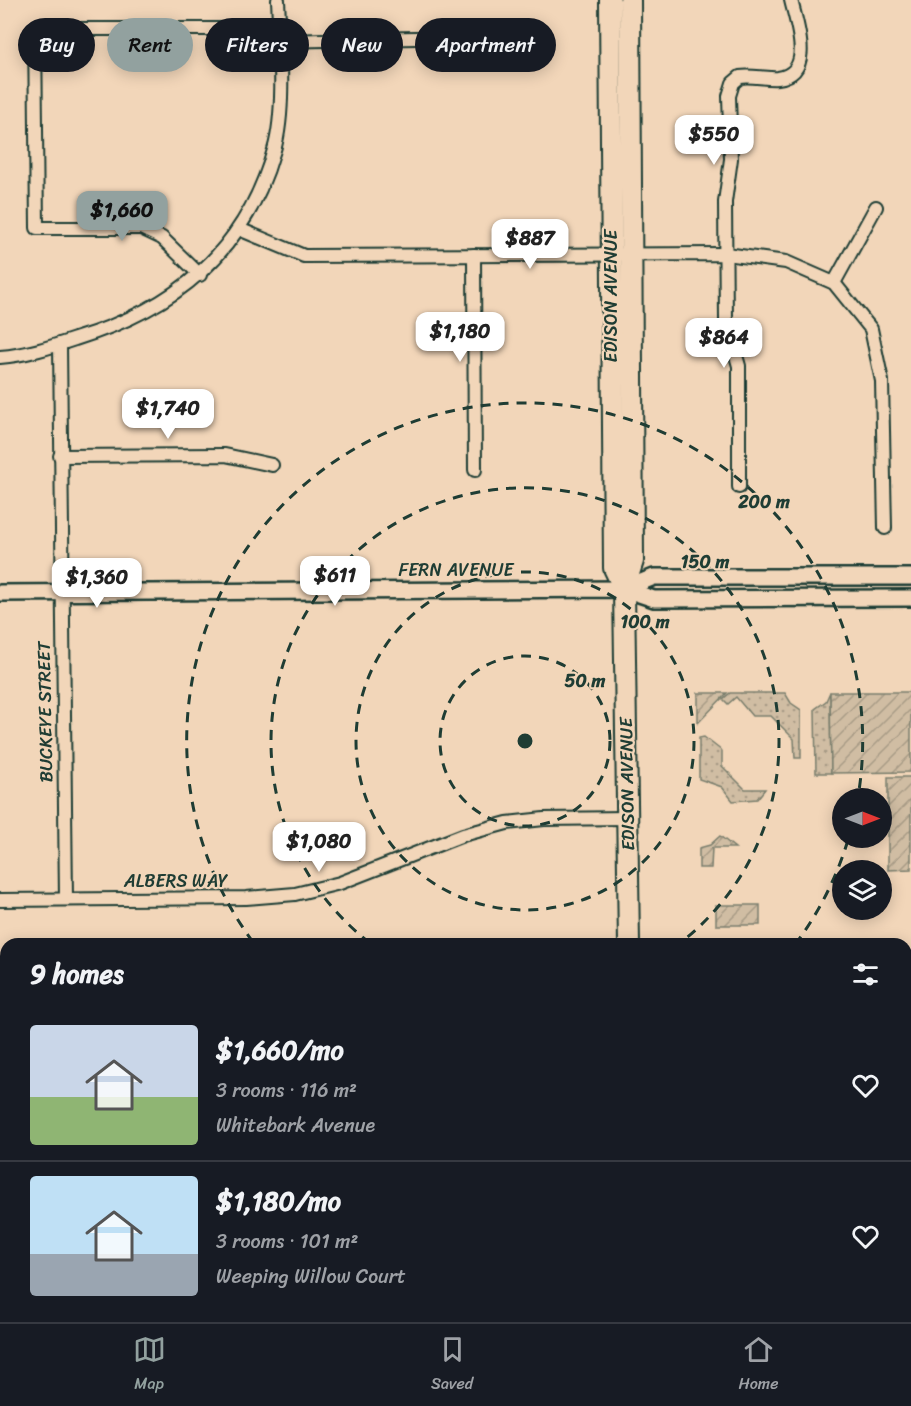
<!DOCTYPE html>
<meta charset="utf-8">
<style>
:root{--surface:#171b24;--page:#20242c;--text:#f1f3f6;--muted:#9ea1a6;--line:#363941;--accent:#92a19f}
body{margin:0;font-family:Sriracha,sans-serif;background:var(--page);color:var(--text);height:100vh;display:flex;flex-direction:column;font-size:22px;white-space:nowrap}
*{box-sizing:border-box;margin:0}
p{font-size:20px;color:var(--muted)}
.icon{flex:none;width:33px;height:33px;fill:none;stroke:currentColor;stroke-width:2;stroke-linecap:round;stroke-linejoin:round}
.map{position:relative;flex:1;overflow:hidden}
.panel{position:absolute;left:0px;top:938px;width:912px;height:386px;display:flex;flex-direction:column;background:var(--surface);border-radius:18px 18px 0 0;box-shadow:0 3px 15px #0003}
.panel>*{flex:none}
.guide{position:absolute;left:18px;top:18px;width:600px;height:54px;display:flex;gap:12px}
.needle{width:39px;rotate:90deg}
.fabs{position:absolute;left:832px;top:788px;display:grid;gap:12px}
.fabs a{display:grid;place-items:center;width:60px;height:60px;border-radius:50%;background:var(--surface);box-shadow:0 3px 15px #0003;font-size:30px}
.price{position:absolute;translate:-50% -51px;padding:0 14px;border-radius:12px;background:#fff;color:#222;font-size:20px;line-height:39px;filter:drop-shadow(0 2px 3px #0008)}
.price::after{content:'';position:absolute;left:50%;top:36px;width:18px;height:14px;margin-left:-9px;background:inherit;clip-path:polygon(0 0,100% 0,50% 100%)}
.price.selected{background:var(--accent);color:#111}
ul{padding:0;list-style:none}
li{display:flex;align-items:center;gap:18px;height:150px;padding:0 30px}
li+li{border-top:2px solid var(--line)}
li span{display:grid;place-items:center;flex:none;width:168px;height:120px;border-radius:6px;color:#555}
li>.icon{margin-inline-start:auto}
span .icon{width:72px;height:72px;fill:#fffc;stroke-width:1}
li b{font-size:26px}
h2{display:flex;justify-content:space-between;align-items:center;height:72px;padding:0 30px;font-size:26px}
.pill{padding:0 21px;border-radius:27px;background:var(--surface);box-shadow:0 3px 15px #0003;font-size:21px;line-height:54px}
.pill.selected{background:var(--accent);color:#111}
.tab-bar{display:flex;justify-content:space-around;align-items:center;height:84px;border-top:2px solid var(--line);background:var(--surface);font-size:16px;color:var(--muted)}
.tab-bar a{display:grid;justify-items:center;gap:3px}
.tab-bar .selected{color:var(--accent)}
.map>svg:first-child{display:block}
.grass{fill:url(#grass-dots);stroke:#787d6c;stroke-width:1.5}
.garden{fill:url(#garden-furrows);stroke:#787d6c;stroke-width:1.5}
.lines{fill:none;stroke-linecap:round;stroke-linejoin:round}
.minor-casing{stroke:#1f3d34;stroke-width:16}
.tertiary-casing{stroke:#1f3d34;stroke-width:20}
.primary-casing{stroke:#1f3d34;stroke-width:24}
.minor{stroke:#f2d6b9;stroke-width:12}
.tertiary{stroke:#f2d6b9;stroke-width:15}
.primary{stroke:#f2d6b9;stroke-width:20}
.ring{fill:none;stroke:#1f3d34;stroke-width:3;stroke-dasharray:10 8}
.labels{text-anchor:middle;stroke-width:4.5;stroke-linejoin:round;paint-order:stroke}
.street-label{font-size:18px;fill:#1f3d34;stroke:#f2d6b9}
.centre{fill:#1f3d34;stroke:#f2d6b9;stroke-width:3}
.ring-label{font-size:18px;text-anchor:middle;font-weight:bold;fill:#1f3d34;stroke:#f2d6b9;stroke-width:4.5;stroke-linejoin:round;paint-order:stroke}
</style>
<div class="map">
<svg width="911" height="1322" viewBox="0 0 911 1322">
<defs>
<pattern id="grass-dots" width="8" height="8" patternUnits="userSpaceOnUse" patternTransform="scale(1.5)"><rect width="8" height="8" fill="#d0bda3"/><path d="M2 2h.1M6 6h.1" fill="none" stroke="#a89b86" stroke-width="1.8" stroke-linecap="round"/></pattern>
<pattern id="garden-furrows" width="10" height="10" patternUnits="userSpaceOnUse" patternTransform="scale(1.5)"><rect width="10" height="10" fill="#d0bda3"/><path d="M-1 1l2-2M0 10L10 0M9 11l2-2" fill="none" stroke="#a89b86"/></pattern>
</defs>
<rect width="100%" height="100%" fill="#f2d6b9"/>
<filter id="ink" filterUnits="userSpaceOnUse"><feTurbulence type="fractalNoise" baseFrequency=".0167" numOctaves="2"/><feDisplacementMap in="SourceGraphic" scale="12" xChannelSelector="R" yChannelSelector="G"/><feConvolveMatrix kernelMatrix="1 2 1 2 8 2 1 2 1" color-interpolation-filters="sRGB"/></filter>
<g filter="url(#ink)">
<!-- grass -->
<g class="grass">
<polygon points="830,692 831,773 816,773 815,709 826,701"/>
<polygon points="730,693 785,693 791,703 801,710 801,758 795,758 794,739 771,716 752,716 736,697 728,704 723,699"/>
<polygon points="704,737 722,751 722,766 745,789 765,789 757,799 733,801 722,787 699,779 699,738"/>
</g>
<!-- garden -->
<g class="garden">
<polygon points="830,692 911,692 911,772 831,773"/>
<polygon points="698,693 727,693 698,723"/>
<polygon points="888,777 911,777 911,869 888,870"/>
<polygon points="720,836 735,848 712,848 711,868 699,868 699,848 710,845"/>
<rect x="716" y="905" width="44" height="20"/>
</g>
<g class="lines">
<defs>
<g id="minor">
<polyline points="280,41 505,36"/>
<polyline points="239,229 304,256 726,254 786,262 834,283 871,329 882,381 885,528"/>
<polyline points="474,255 475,470"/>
<polyline points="200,275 162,238 141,228 37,228 35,29 279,29"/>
<polyline points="834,283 876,207"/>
<polyline points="60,344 66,899"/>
<path d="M 0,357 C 26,355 51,347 75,339 C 174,309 245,253 274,150 C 286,109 280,44 278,0"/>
<polyline points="60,456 225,455 272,465"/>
<path d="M 739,487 L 739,366 L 726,321 L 725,202 L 731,159 L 729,96 L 733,83 L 740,77 C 752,75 765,79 778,78 C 816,73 796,23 791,0"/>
<polyline points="0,900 246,898 295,894 340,883 463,835 507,823 544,819 628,818"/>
</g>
<g id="tertiary">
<polyline points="624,589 654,577 911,577"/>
<polyline points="0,593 624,589 654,599 911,598"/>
</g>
<g id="primary">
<polyline points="610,0 614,568 624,589"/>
<polyline points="629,944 624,589 633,561 630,0"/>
<polyline points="906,1112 911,1112"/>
<polyline points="0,1115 6,1115"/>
<polyline points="906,1142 911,1142"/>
<polyline points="0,1145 6,1145"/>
<polyline points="632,1317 632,1322"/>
</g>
</defs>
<!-- minor casing -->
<use href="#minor" class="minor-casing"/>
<!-- tertiary casing -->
<use href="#tertiary" class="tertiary-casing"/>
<!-- primary casing -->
<use href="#primary" class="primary-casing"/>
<!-- minor -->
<use href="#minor" class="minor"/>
<!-- tertiary -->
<use href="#tertiary" class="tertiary"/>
<!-- primary -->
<use href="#primary" class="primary"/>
</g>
</g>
<!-- distance rings -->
<g class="ring">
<circle cx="525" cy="741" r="85"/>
<circle cx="525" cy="741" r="169"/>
<path d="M370 943A254 254 0 1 1 680 943"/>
<path d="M848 840A338 338 0 0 1 797 942M253 942A338 338 0 1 1 858 797"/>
</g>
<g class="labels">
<!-- street labels -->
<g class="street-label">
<text transform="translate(611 296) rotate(-90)" y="6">EDISON AVENUE</text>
<text x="456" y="576">FERN AVENUE</text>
<text transform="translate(45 712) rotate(-91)" y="6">BUCKEYE STREET</text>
<text transform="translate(627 784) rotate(-91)" y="6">EDISON AVENUE</text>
<text x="176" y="887">ALBERS WAY</text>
</g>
</g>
<circle cx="525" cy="741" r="9" class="centre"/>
<g class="ring-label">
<text x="764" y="508">200 m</text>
<text x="705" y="568">150 m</text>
<text x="645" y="628">100 m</text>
<text x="585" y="687">50 m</text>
</g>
</svg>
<div class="fabs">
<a><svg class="needle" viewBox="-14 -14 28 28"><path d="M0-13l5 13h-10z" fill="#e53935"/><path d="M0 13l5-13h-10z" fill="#9ea1a6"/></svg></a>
<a><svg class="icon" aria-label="layers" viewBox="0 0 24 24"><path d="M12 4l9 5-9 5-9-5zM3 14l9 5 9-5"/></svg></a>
</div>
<b class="price" style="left:714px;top:166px">$550</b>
<b class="price selected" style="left:122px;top:242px">$1,660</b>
<b class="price" style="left:530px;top:270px">$887</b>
<b class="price" style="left:460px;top:363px">$1,180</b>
<b class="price" style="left:724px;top:369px">$864</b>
<b class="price" style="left:168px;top:440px">$1,740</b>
<b class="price" style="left:335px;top:607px">$611</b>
<b class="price" style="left:97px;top:609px">$1,360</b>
<b class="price" style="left:319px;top:873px">$1,080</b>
<div class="guide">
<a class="pill">Buy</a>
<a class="pill selected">Rent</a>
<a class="pill">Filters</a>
<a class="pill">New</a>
<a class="pill">Apartment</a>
</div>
<section class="panel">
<h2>9 homes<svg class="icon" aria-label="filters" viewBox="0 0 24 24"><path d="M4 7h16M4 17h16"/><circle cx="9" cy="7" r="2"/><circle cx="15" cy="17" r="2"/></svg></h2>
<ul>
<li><span style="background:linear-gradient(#c9d6e8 60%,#8fb573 0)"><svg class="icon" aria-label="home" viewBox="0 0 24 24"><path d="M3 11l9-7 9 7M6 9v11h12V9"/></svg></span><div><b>$1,660/mo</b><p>3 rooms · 116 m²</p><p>Whitebark Avenue</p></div><svg class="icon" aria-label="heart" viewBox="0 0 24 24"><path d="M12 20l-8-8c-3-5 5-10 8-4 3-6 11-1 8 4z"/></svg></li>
<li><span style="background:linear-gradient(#bfe0f5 65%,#9aa5b1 0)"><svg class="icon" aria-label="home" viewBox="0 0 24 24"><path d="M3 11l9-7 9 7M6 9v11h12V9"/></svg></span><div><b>$1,180/mo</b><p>3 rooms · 101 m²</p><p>Weeping Willow Court</p></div><svg class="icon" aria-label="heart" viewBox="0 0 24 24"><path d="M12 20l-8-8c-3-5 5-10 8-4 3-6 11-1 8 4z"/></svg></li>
</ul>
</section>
</div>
<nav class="tab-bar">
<a class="selected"><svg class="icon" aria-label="map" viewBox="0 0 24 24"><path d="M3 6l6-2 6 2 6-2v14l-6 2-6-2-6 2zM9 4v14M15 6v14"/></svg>Map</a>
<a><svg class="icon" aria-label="saved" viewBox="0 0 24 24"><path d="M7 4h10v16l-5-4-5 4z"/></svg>Saved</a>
<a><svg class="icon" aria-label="home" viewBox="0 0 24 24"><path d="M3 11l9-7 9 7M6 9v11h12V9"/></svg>Home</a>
</nav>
